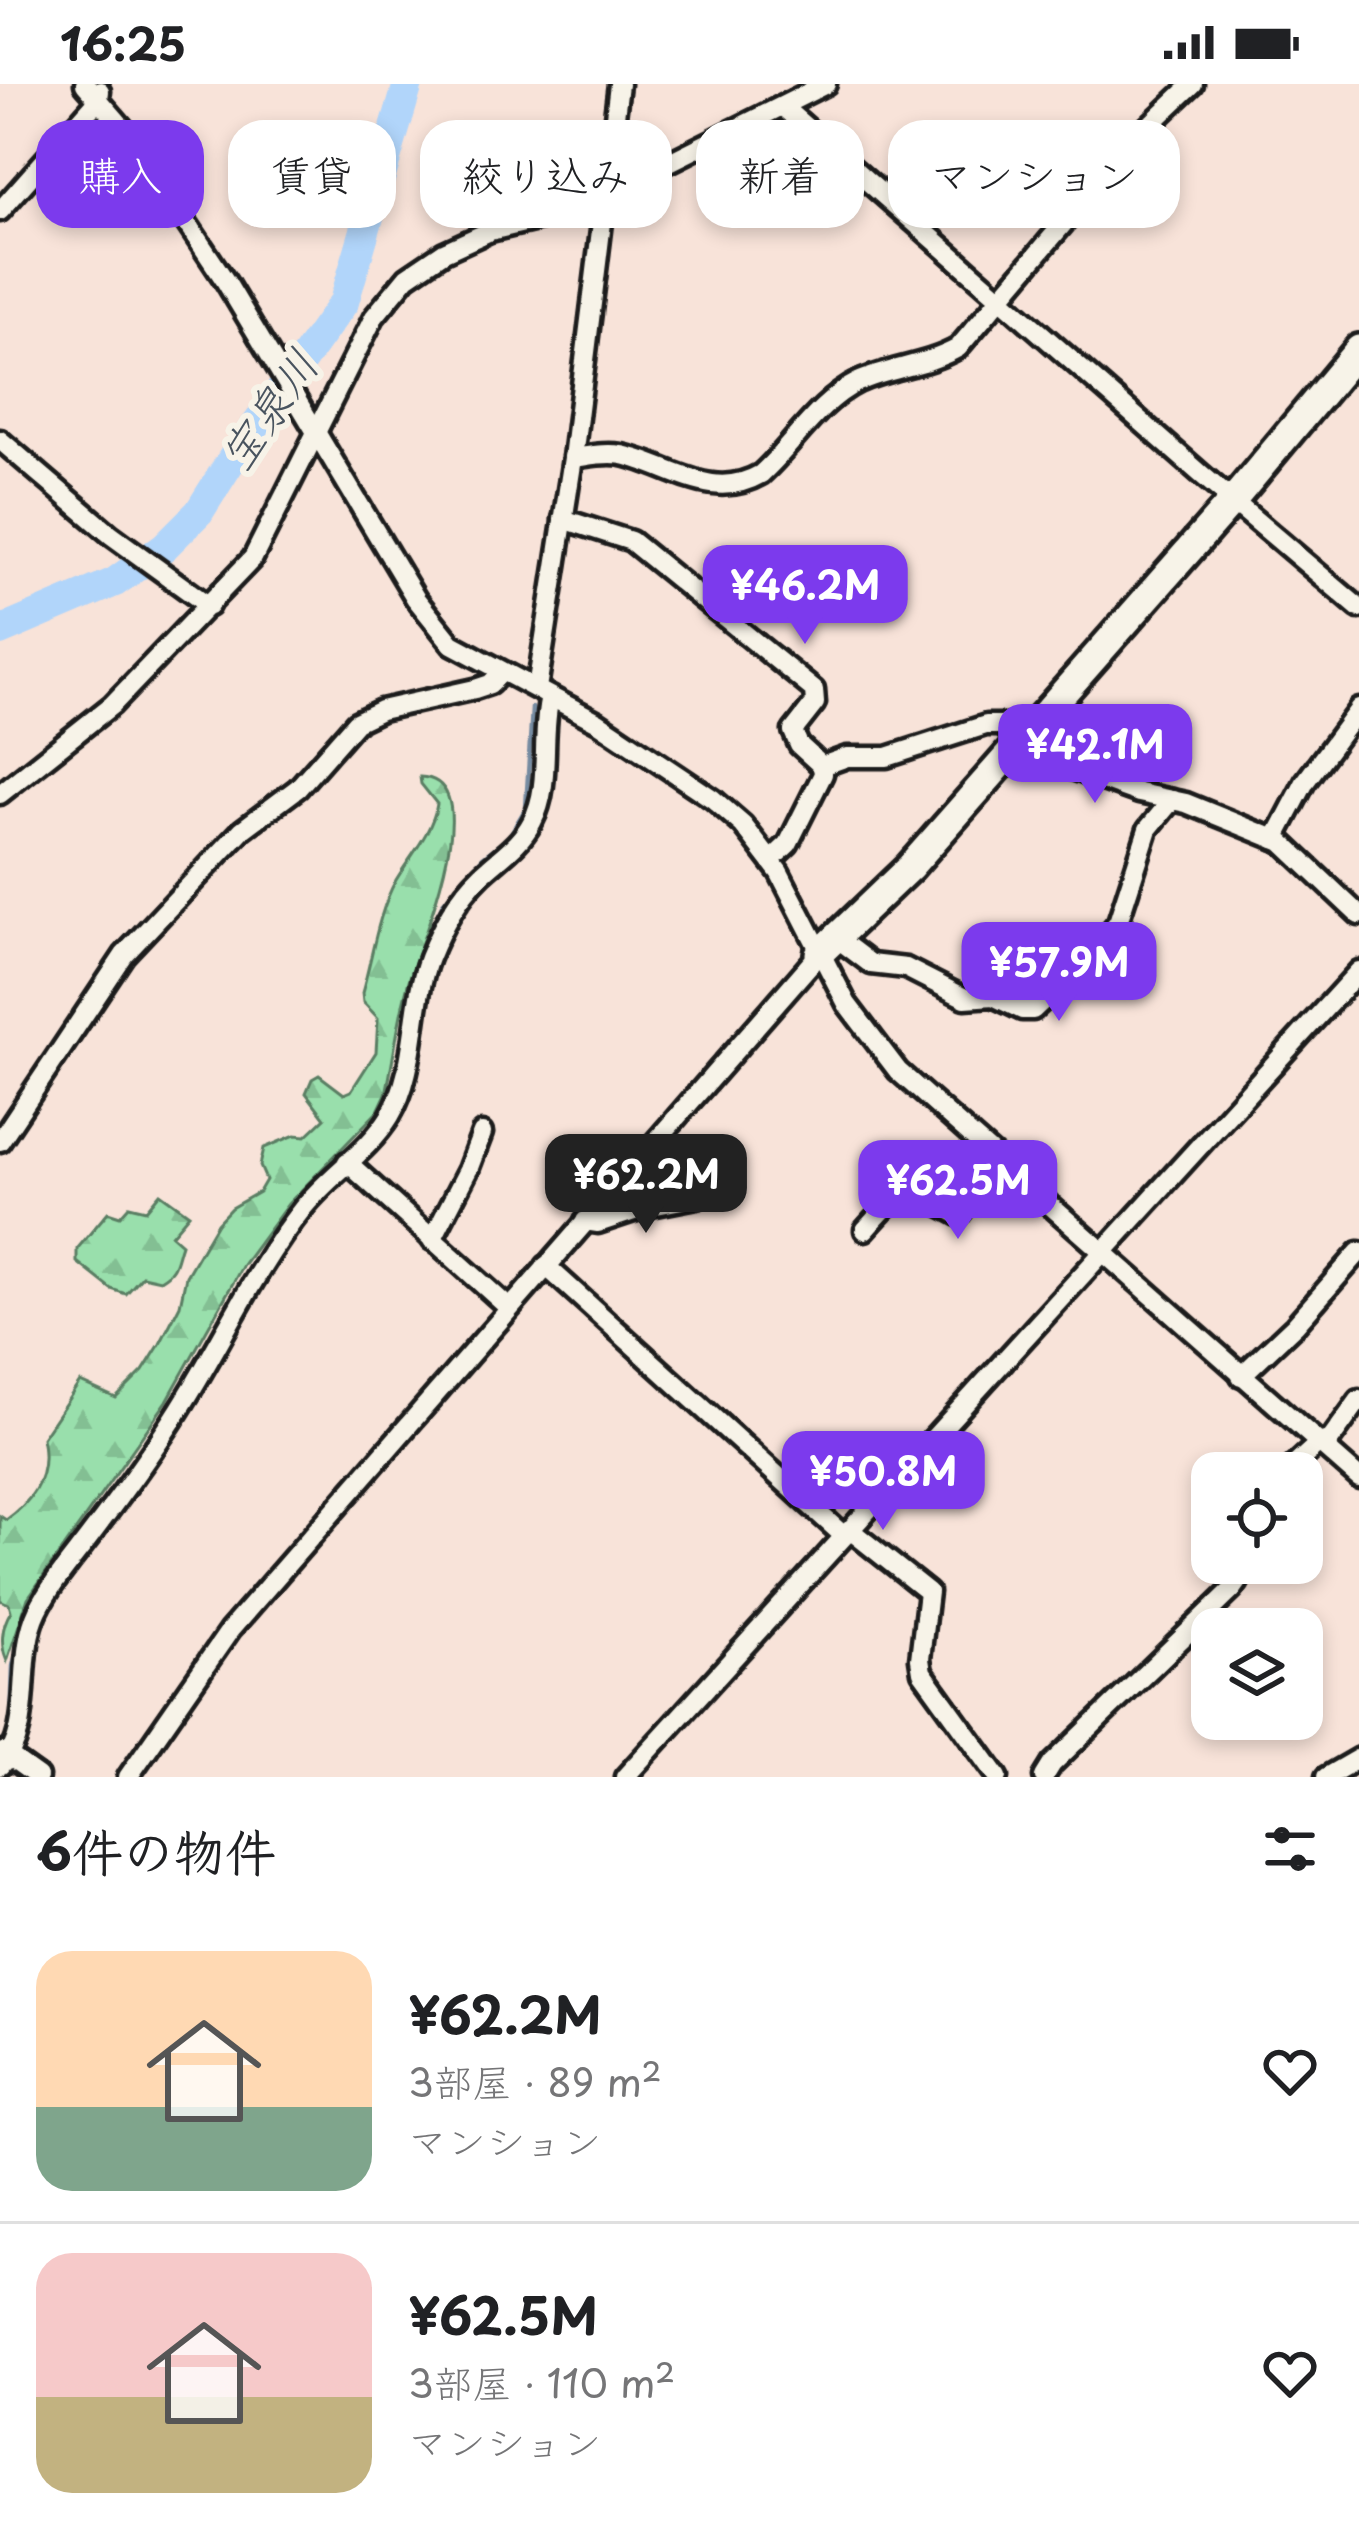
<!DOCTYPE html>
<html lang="ja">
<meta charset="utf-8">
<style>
:root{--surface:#fff;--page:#f2f2f2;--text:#202124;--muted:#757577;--line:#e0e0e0;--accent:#7c3aed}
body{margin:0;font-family:"Playpen Sans","Klee One",sans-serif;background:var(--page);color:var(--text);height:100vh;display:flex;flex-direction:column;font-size:45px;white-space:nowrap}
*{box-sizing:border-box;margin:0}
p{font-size:39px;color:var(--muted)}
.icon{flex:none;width:66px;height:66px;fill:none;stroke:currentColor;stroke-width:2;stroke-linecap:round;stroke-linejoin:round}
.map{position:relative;height:1693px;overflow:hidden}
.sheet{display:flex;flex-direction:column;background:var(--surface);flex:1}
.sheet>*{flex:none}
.guide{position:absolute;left:36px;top:36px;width:1287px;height:108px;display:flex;gap:24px}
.tools{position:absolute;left:1191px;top:1368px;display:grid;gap:24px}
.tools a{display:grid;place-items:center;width:132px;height:132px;border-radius:24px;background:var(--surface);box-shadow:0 6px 18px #0003;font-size:60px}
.price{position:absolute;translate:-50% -102px;padding:0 27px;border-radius:24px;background:var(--accent);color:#fff;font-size:39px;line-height:78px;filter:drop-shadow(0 3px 6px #0008)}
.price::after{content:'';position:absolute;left:50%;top:72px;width:36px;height:27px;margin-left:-18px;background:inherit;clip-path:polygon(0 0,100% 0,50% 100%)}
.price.active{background:#222;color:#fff}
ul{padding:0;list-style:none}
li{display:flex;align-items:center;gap:36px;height:300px;padding:0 36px}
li+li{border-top:3px solid var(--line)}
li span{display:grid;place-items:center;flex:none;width:336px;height:240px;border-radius:36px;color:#555}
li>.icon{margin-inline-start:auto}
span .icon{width:144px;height:144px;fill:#fffc;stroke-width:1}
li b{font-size:51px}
h2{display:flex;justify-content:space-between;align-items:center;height:144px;padding:0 36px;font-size:51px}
.pill{padding:0 42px;border-radius:36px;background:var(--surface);box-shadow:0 6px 18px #0003;font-size:42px;line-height:108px}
.pill.active{background:var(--accent);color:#fff}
.status{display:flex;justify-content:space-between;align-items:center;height:84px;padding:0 60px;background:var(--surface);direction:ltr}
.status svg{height:33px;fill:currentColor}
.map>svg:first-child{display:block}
.forest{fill:url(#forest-firs);stroke:#5a7e64;stroke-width:3}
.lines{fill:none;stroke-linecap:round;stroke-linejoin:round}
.stream{stroke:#758ba1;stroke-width:4.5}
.river{stroke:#b1d5fa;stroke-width:30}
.street-casing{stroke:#1c1c1c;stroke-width:27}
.secondary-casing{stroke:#1c1c1c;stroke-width:36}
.street{stroke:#f7f3e8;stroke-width:18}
.secondary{stroke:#f7f3e8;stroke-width:27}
.labels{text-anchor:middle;stroke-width:12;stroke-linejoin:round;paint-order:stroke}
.water-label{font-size:45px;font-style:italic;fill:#49545f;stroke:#f7f3e8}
</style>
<div class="status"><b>16:25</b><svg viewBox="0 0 49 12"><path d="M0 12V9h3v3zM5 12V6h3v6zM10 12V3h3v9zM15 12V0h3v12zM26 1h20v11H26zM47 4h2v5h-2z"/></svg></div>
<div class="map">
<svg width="1359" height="1693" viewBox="0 0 1359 1693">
<defs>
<pattern id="forest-firs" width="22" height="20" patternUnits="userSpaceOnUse" patternTransform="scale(3)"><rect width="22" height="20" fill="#99dfac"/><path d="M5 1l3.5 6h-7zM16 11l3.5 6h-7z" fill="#83bf93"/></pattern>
</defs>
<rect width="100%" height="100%" fill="#f8e3d9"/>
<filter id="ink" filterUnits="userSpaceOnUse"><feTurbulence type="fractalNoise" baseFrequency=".00833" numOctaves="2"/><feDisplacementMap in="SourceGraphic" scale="24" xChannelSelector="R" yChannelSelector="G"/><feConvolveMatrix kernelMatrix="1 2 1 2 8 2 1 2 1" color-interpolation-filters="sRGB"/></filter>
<g filter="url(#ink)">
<!-- forest -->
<g class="forest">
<path d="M 420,693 C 493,695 417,865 408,900 C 398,936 394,974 386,1010 L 378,1027 L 288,1120 L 243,1181 L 167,1317 L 28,1514 L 7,1577 C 0,1562 1,1543 11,1527 L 9,1520 L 0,1516 L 0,1432 L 6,1436 C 36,1415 50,1389 42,1354 L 80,1298 L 116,1314 L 143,1287 L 160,1260 L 180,1221 L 186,1192 L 217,1139 L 231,1124 L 259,1108 L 266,1096 L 260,1082 L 264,1064 L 295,1051 L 306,1052 L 325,1034 L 306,1009 L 312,995 L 319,991 L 344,1010 L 351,1007 L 376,968 L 378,934 L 363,918 L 362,909 C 372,874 378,828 396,796 C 409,774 433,747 437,720 L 421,700 Z"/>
<path d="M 160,1109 L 189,1130 L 171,1151 L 181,1160 C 175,1177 177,1186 160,1196 L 142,1192 L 126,1210 L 111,1205 L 77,1178 L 77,1165 L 108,1128 L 120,1132 L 129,1122 L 146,1126 Z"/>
</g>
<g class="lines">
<!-- stream -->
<g class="stream">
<polyline points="422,866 443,819 483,773 508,754 526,724 532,624"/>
<path d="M 319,1094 C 340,1071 368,1050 383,1024 C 405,984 404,922 419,877"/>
<polyline points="79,1452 172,1320 258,1171 295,1120"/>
<polyline points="27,1531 50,1489"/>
<polyline points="11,1637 13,1582 23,1542"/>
</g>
<!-- river -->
<polyline class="river" points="0,547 115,498 164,463 199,428 234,372 344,218 408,0"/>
<defs>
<g id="street">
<polyline points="85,0 124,45 226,198 416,515 452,560 598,638 713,715 743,741 779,788 847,920 898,987 1359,1394"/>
<polyline points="783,23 1201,390 1359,524"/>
<polyline points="0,127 99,15 100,7"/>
<polyline points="0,356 111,451 209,522"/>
<path d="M 573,374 C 589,372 605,368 622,371 C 671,381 711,419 761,390 C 794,360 818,318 858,298 C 891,283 926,282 958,264 L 1136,54 L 1193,0"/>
<polyline points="563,435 631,457 814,606 815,619 793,647 799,661 822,682 823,690 788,760 771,776"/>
<polyline points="537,604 573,374 619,0"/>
<polyline points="822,682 847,673 887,673 986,641 1001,641 1043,674 1072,685 1139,709 1186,719 1282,758 1359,831"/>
<polyline points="0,710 112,621 253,474 374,233 407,193 444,168 490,147 558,131 581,122 826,0"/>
<polyline points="1275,755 1305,698 1359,625"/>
<polyline points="838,855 871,880 906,884 965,914 993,912 1022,926 1033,926 1090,872 1118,838 1148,745 1172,716"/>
<polyline points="0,1057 124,871 242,746 298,704 356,638 381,626 475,605 490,600 501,589"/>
<polyline points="347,1078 509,1224"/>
<polyline points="585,1137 598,1139 646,1123 702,1112"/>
<path d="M 865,1146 C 907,1099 905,1102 959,1131 L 996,1077"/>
<polyline points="432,1156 468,1086 482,1049"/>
<polyline points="546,1182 844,1452"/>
<polyline points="1241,1292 1295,1241 1359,1168"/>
<polyline points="1286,1389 1319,1359 1331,1355 1359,1316"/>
<polyline points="850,1446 928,1508 920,1575 922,1588 998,1693"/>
<polyline points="3,1668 38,1693"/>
<path d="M 0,1682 C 37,1645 14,1575 38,1526 C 51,1500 72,1476 90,1452 C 121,1411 152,1369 179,1326 C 222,1259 253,1187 303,1124 C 329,1091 368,1068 390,1032 C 418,985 410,924 429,874 C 442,842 457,814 482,790 C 500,773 520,761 532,738 C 552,701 540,653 550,613"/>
<polyline points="128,1693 230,1546 819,870"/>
<polyline points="625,1693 1359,887"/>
<polyline points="1044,1693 1052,1680 1233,1505 1238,1498 1238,1479"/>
<polyline points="1326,1693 1359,1674"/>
</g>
<polyline id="secondary" points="819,870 910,783 1234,415 1359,265"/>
</defs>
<!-- street casing -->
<use href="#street" class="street-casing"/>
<!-- secondary casing -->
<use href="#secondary" class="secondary-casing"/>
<!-- street -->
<use href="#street" class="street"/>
<!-- secondary -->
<use href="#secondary" class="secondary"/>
</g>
</g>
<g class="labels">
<!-- water labels -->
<g class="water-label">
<text transform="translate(269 326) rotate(-55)" y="16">宝泉川</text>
</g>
</g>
</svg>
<div class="tools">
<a><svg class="icon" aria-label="locate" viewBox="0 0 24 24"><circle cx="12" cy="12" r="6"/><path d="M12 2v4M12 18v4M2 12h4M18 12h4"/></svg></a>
<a><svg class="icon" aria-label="layers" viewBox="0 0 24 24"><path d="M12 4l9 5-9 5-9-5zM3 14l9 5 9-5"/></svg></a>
</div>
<b class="price" style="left:805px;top:563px">¥46.2M</b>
<b class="price" style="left:1095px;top:722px">¥42.1M</b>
<b class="price" style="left:1059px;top:940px">¥57.9M</b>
<b class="price active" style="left:646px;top:1152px">¥62.2M</b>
<b class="price" style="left:958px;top:1158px">¥62.5M</b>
<b class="price" style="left:883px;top:1449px">¥50.8M</b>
<div class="guide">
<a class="pill active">購入</a>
<a class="pill">賃貸</a>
<a class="pill">絞り込み</a>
<a class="pill">新着</a>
<a class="pill">マンション</a>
</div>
</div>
<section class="sheet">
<h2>6件の物件<svg class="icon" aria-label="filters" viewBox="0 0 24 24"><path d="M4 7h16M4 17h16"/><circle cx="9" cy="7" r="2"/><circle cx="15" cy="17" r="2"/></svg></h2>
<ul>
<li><span style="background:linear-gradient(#ffd9b3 65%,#7fa58c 0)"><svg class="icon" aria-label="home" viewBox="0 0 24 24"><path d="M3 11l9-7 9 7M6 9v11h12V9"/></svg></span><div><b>¥62.2M</b><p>3部屋 · 89 m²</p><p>マンション</p></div><svg class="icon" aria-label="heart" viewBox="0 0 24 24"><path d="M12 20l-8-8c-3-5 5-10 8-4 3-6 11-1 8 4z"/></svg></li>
<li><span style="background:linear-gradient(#f6c9c9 60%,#c2b280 0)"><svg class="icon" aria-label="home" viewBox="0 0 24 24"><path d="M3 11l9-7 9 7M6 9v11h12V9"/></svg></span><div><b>¥62.5M</b><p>3部屋 · 110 m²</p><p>マンション</p></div><svg class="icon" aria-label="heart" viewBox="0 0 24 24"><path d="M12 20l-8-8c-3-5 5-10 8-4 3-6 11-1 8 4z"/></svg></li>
</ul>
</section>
